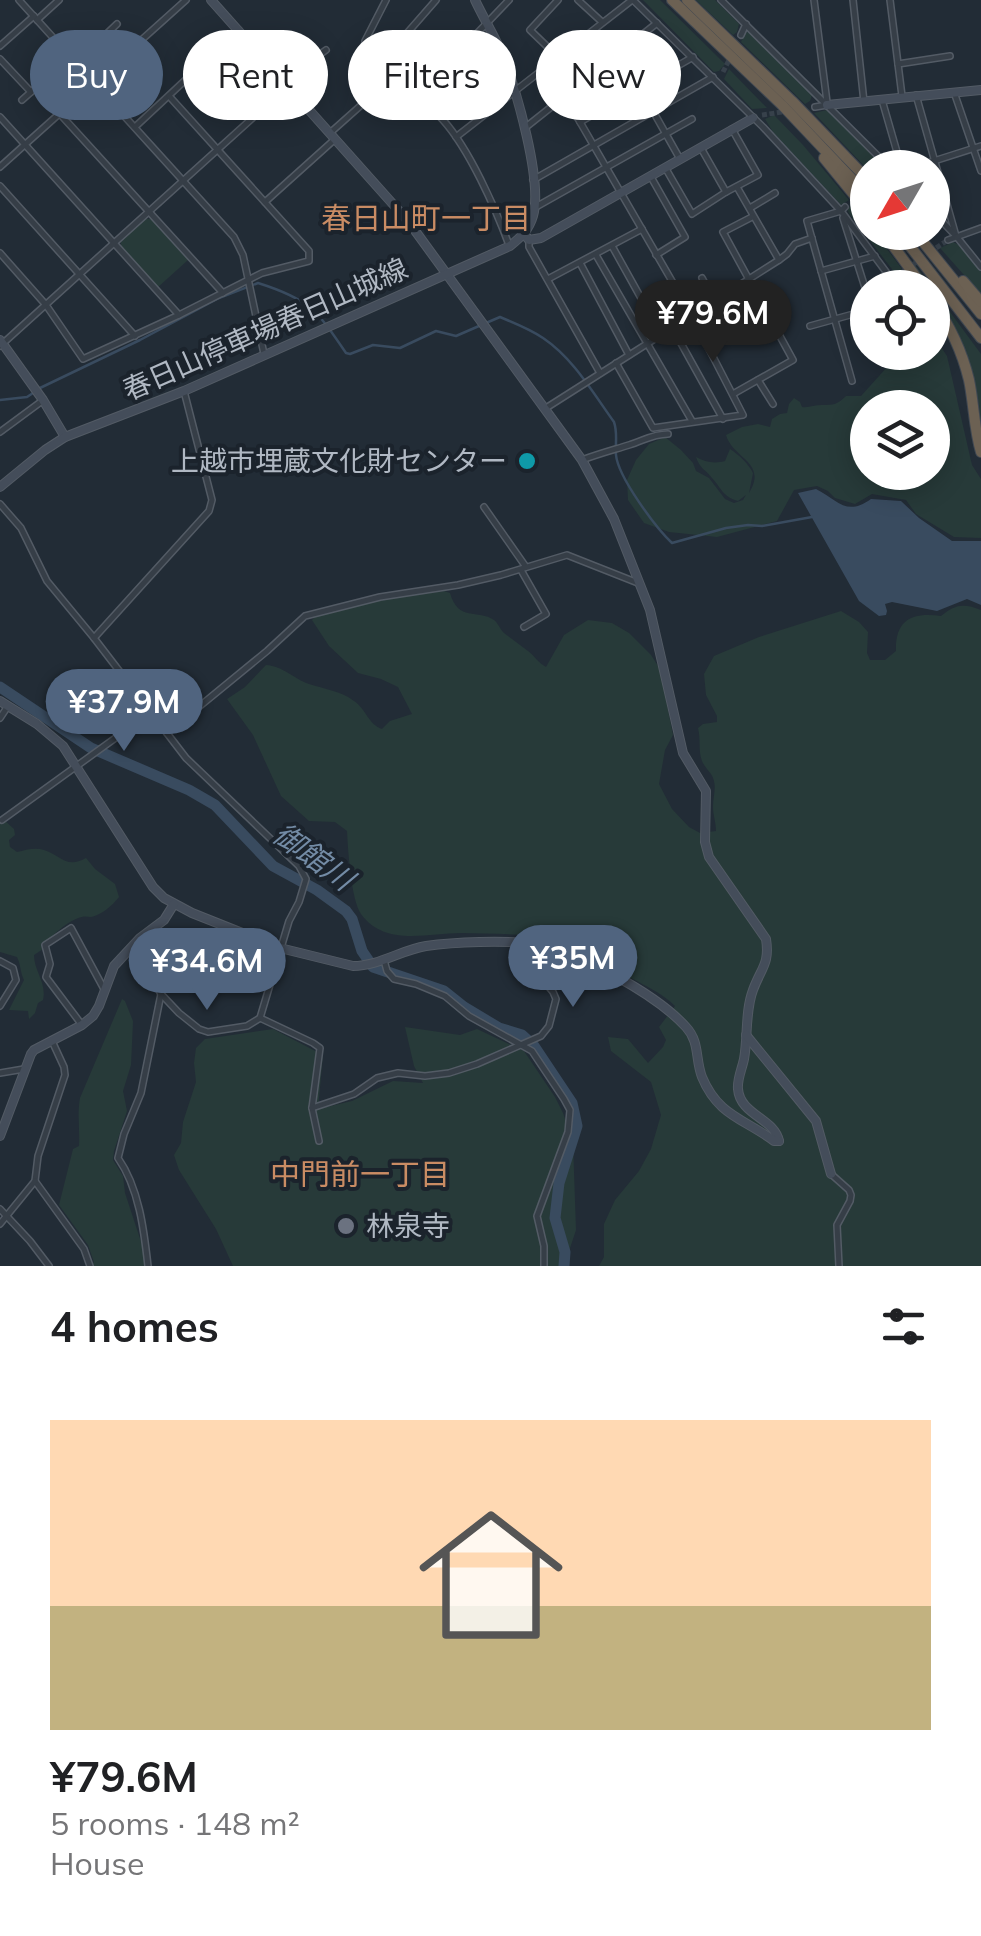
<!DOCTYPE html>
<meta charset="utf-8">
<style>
:root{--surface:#fff;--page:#f6f6f6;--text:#202124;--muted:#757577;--accent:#50647f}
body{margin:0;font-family:Mulish,"Noto Sans JP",sans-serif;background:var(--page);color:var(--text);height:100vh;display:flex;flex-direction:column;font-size:38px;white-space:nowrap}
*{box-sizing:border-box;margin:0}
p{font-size:32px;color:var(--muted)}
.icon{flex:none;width:55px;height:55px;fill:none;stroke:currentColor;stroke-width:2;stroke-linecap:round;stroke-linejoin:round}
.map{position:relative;height:1266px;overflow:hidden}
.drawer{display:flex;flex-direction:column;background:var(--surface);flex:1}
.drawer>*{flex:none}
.top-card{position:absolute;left:30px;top:30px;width:922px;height:90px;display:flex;gap:20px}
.needle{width:65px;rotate:231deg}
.controls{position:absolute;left:850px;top:150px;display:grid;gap:20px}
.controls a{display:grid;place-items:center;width:100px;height:100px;border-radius:50%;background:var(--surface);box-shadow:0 5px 25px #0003;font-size:50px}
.price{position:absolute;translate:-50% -85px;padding:0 22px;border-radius:35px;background:var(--accent);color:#fff;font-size:32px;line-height:65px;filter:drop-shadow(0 2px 5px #0008)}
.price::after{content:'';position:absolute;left:50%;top:60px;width:30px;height:22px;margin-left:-15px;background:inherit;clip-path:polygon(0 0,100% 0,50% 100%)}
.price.active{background:#222;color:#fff}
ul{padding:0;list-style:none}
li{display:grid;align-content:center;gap:20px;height:530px;padding:0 50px}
li span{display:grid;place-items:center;height:310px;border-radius:0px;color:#555}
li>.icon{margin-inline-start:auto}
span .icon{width:180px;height:180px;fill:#fffc;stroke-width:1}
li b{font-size:42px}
h2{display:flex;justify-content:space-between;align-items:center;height:120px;padding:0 50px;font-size:42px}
.tag{padding:0 35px;border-radius:45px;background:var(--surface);box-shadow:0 5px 25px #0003;font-size:35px;line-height:90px}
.tag.active{background:var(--accent);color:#fff}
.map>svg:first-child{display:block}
.green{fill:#273a39;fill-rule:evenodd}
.water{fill:#394b5f}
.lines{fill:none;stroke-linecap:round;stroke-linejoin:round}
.stream{stroke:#394b5f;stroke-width:2.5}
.river{stroke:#394b5f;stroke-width:11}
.street-tunnel{stroke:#37414b;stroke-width:5;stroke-dasharray:5 2.5;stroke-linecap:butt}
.street-casing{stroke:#535b65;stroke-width:8}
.secondary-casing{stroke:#535b65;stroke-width:10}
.highway-casing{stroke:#404852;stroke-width:12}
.street{stroke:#363e47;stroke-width:5}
.secondary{stroke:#444d5a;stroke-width:8}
.highway{stroke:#6c6153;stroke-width:10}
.culture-dot{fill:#0f9aa8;stroke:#1b232c;stroke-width:4}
.worship-dot{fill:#6b7280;stroke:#1b232c;stroke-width:4}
.labels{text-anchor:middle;stroke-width:8;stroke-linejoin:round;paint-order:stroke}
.street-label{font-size:28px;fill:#b0b8c3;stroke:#1b232c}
.poi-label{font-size:28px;fill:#b0b8c3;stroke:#1b232c;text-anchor:end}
.neighbourhood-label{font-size:30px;fill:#ca8c64;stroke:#1b232c}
.water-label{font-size:30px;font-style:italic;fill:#738ba5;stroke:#1b232c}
</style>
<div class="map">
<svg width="981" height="1266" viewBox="0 0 981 1266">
<rect width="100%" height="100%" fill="#222c36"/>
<!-- green -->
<g class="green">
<polygon points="643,0 660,0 725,64 719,71 714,72"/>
<polygon points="696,0 715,0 739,24 737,32 733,35"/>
<polygon points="748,32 808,89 812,95 810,101 805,104 741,42 745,33"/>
<polygon points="729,69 767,108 752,109 724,79"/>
<polygon points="831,109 883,162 883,167 867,169 814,113"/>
<polygon points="774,115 803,145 849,200 841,205 773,132 765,119"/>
<polygon points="853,204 867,223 868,232 875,233 902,269 895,273 850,215 847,209"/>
<polygon points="145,219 151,219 188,260 157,288 121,247 121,242"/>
<polygon points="953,242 959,245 981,272 981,294 940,248"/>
<polygon points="916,266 981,354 981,431 979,405 975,387 933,295 932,288 927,287 914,267"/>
<path d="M 933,335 L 947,356 L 972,465 L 981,479 L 981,538 L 954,537 L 916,514 L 906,500 L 872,494 L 855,504 L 835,498 L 828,491 L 817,486 L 794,490 L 777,521 L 717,537 L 669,532 L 644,523 L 628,500 L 627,480 L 636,460 L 649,444 L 665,437 L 681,450 L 693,463 L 696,471 L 709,478 L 725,499 L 734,503 L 743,500 L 746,495 L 738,501 C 723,497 722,489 712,478 C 705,469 700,469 696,457 C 705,462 714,464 725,461 L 730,449 C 739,455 748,463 753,473 L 749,493 C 768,462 733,459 726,435 L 742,427 L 758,424 L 770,427 L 772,419 L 780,414 L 787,413 L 789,404 L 794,398 L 800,402 L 802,407 C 809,408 814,405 822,405 C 833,405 837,405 846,396 L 861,396 L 897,356 L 907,353 L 932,352 ZM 868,408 L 932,408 L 932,472 L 868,472 Z"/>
<path d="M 444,591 L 450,593 C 458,622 478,609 494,620 C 498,623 500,629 504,633 C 512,639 520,645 528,651 C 536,657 537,662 546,667 L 564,635 L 588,620 L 612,623 L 629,633 L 651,655 L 660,669 L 673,735 L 665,750 L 659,784 L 672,809 L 689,827 L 700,833 L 716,831 C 716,822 713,815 713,807 C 713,795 718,785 711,774 C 708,770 704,766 702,761 C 698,750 701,740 698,728 L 703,724 L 717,722 L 717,716 L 706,695 L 704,674 L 714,656 L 759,637 L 841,611 L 859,622 L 868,632 L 867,653 L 870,660 L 885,660 L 896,651 C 895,619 913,612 941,616 C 955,604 964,603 981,610 L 981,1266 L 599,1266 L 604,1257 L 604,1224 L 615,1200 L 639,1171 L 651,1149 L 661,1115 L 651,1082 L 611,1051 L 608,1037 L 628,1039 L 648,1063 L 663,1047 L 666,1040 L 659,1027 L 675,1006 C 663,994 651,989 637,981 C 606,966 580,946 546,938 C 520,933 489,934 461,933 C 427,933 385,947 361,914 C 351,899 348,850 347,831 L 335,822 L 309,821 L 281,796 L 253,735 L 227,699 L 245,687 L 266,665 C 283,666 294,679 309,684 C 324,689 341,691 354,701 C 366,709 368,724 382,729 L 390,721 L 412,714 L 398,687 L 381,679 L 358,673 L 329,646 L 312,620 L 318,613 L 378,600 Z"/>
<path d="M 4,820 L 14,829 L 15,835 L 9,840 L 10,847 L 17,852 C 26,850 35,847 44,850 C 62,856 66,869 86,858 L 95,869 L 115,884 L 119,897 C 112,906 101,915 91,917 C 88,917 85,916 82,917 C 70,919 47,938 43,949 L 34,955 C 34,971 47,983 43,1000 L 38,1003 L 35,1013 L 29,1019 L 28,1011 L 9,1010 L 24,980 C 20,972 21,965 17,957 L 0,952 L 0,822 Z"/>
<path d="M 122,999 L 125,1001 L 133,1021 L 131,1065 L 123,1091 L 127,1111 L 114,1151 L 113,1160 L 123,1176 L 125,1193 L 149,1266 L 90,1266 L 94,1262 L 88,1245 L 59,1205 L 73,1149 L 79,1146 C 80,1130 77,1114 80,1098 Z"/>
<polygon points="405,1027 460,1035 477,1029 524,1051 555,1097 563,1113 573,1143 576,1230 564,1266 233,1266 216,1229 179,1170 174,1155 181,1143 183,1122 196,1082 194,1063 196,1048 205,1039 273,1029 323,1055 318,1109 352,1101 393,1081 423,1083 414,1066"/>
</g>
<!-- water -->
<path class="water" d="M 816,489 C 838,500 846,517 871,499 L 901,501 L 919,518 L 952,541 L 981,541 L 981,605 L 967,599 L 937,611 L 892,602 L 885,604 L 887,611 L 886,615 L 879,616 L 859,601 L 798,493 Z"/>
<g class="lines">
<!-- stream -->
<g class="stream">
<path d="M 486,323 L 500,317 C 514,323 530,329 543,338 C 573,358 593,393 614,422 C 618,434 615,443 616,455 C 618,477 656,528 672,543 L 726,528 L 748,525 L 762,526 L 812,517"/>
<path d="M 40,388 L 140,340 L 219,298 L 258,283 C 309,299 317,310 346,353 L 350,354 L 373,345 L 400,348 L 436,331 L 456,336 L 479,326"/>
<polyline points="0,400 27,397 33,393"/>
</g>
<!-- river -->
<polyline class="river" points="0,687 91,748 189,790 215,805 273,866 317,890 346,911 352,919 362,951 373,967 444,991 464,1007 499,1028 522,1035 534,1046 572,1103 577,1126 559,1183 555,1218 565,1252 564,1266"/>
<!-- street-tunnel -->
<g class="street-tunnel">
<polyline points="723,72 731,56"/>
<polyline points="762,115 789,111"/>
<polyline points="930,252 948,240"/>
<polyline points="901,273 921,259"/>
</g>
<defs>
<g id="street">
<polyline points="19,0 234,237 243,255 264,354"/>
<path d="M 386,0 L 365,41 L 366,52 C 393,71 421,95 443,120 C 469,149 495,207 509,245"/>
<polyline points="578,0 602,22"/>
<polyline points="633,0 763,127 841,211 898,288"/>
<polyline points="721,0 890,168"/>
<polyline points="814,0 827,102"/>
<polyline points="853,0 864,102"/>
<polyline points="890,0 902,96"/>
<polyline points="37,20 59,0"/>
<polyline points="741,35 746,24"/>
<polyline points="0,46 34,16"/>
<polyline points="558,57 530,30 558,0"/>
<polyline points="0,59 31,92 70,57"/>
<polyline points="76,63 117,24"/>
<polyline points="381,63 436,0"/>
<polyline points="898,64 950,56"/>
<polyline points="203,65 227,93"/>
<polyline points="546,66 580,122 691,314 743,415 653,428 616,363"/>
<polyline points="444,67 488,110"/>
<polyline points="282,77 304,66 326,50"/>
<polyline points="640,88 680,159"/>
<polyline points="469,92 502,54"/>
<polyline points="954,92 981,171"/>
<polyline points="418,95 509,0"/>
<polyline points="916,95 956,236"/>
<polyline points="22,100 31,92"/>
<polyline points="882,100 899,159 896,168"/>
<polyline points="815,107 827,105"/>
<polyline points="212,108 265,60"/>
<polyline points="60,114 223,293"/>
<polyline points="0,117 179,315"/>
<polyline points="580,122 693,57"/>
<polyline points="135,127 239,30"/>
<polyline points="526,127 657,23"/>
<polyline points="331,132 395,75"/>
<polyline points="456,137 632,0"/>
<polyline points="701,148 726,192"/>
<polyline points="0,167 186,0"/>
<polyline points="912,168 981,146"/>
<polyline points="666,169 692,214 726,192 758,175 732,129"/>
<polyline points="651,177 685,237 656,255"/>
<polyline points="533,180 713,77"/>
<polyline points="0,186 135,336"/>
<polyline points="737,187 779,260"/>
<polyline points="265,202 334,140"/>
<polyline points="845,207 841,211 807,221 852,381"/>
<polyline points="534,208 692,119"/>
<polyline points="750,208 775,193"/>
<polyline points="932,211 956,236 981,267"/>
<polyline points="843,218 868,297"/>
<polyline points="529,240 529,247 600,373"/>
<polyline points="948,240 981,228"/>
<polyline points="612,246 661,334"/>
<polyline points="0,253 46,305 83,359 179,315 262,273 309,261 309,251 169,96"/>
<polyline points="596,255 692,421"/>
<polyline points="580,263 629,355"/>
<polyline points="821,271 875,256"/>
<polyline points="702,278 714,300"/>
<polyline points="548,279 642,229"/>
<polyline points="810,326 868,310"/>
<polyline points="672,327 723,419"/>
<polyline points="0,346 288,86"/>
<polyline points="884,352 886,360"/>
<polyline points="758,380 773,404"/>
<polyline points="733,394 793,360 723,232 752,217"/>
<polyline points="546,408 779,260 787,254 795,244 812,238"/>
<polyline points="0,432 42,401"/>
<path d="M 582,460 C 598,454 613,450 629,445 C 643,441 652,434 668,434"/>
<polyline points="0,504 21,528 47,581 94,638 186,758 299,866 306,879 299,902 289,921 260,1018 247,1026 208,1032 199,1029 179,1013 161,994 134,944"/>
<polyline points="484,507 526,567"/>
<polyline points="521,570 546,614 524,627"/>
<polyline points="94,638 209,511 212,500 184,391"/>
<polyline points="0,718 8,706"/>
<polyline points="167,733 267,651 305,616 380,597 458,585 501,575 567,555 638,583"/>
<polyline points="2,820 150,713"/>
<polyline points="384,960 387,971 394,979 416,984 445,996 469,1016 532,1051 564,1099 570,1110 568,1132 537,1216 544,1246 544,1266"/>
<polyline points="0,961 13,968 16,980 0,1006"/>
<polyline points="260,1018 313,1043 320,1048 312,1108 319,1141"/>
<polyline points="82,1025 46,977 50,964 45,945 71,928 104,989"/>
<polyline points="52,1041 64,1067 65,1075 38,1156 35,1181 84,1249 90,1266"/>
<polyline points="0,1073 24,1069"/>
<polyline points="312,1108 354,1094 377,1078 398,1073 425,1076 449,1073 477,1064 541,1036 549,1026 556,999 553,992 532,967 530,960 533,944"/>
<polyline points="831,1174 849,1190 851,1195 850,1201 837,1225 839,1266"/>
<polyline points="0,1209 30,1241 49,1266"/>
<polyline points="0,1224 35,1181"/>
<path d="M 148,1266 C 144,1230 139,1188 118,1158 L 124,1134 L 141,1093 L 161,994"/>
</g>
<g id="secondary">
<path d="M 211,0 L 408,221 L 582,460 L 614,519 L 650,610 L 683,753 L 706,791 L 705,842 L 709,857 L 766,939 C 770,964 761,968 753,990 C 745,1011 748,1037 744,1059 C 742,1069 737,1079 738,1089 C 740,1115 774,1118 779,1141"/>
<polyline points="827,105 981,90"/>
<polyline points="524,234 529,240 541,238 753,118"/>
<polyline points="0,340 43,400 65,437"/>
<path d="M 0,487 L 45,450 L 65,437 L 184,391 L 510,246 C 521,237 529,230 533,216 C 543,181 516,90 503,56 C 495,37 484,19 475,0"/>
<path d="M 0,701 L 37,724 L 63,746 L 153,887 L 164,898 L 192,913 L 280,948 L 353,966 C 379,966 401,950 426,946 C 454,942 505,940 533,944 C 578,951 656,994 686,1027 C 700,1042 695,1059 702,1077 C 718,1116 745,1119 774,1141 L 779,1141"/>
<polyline points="746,1035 816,1121 831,1174"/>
<polyline points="0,1136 31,1054 34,1050 82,1025 93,1016 99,1006 114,966 140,938 164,920 174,904"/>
</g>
<g id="highway">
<polyline points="672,0 782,105 868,196"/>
<polyline points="687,0 792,101 868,180"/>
<polyline points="824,158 868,212"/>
<polyline points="883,232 924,288"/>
<polyline points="899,232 981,338"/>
<polyline points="915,232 981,314"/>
<polyline points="963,281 981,302"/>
<path d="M 932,300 C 949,324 962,351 969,380 C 974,404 974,429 981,452"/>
</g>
</defs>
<!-- street casing -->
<use href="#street" class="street-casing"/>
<!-- secondary casing -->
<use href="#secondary" class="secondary-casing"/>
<!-- highway casing -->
<use href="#highway" class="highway-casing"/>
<!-- street -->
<use href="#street" class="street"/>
<!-- secondary -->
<use href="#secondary" class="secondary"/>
<!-- highway -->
<use href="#highway" class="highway"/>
</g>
<!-- markers -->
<circle class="culture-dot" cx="527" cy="461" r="10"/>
<circle class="worship-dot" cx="346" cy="1226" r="10"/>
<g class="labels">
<!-- street labels -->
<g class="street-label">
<text transform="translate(265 329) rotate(-24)" y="10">春日山停車場春日山城線</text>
</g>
<!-- poi labels -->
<g class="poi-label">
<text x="507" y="471">上越市埋蔵文化財センター</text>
<text x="366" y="1236" text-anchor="start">林泉寺</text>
</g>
<!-- neighbourhood labels -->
<g class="neighbourhood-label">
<text x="426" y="229">春日山町一丁目</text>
<text x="360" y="1185">中門前一丁目</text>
</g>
<!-- water labels -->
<g class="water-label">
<text transform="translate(313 857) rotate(36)" y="10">御館川</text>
</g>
</g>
</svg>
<div class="controls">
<a><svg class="needle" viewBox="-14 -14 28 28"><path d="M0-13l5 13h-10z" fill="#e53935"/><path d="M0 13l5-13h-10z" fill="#757577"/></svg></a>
<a><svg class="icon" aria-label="locate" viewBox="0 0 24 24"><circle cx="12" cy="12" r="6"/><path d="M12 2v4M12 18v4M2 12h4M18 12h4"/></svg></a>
<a><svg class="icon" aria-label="layers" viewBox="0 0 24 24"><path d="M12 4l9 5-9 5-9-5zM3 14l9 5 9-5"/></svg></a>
</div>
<b class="price active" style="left:713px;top:365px">¥79.6M</b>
<b class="price" style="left:124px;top:754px">¥37.9M</b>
<b class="price" style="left:573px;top:1010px">¥35M</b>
<b class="price" style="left:207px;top:1013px">¥34.6M</b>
<div class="top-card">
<a class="tag active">Buy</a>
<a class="tag">Rent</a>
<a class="tag">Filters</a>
<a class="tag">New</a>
</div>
</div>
<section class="drawer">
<h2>4 homes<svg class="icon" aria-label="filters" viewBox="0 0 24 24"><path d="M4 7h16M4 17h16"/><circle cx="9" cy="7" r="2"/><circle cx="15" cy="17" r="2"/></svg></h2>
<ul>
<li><span style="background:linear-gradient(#ffd9b3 60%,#c2b280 0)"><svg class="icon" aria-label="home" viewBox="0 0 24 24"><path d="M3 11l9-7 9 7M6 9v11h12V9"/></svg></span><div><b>¥79.6M</b><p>5 rooms · 148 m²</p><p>House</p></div></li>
</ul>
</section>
